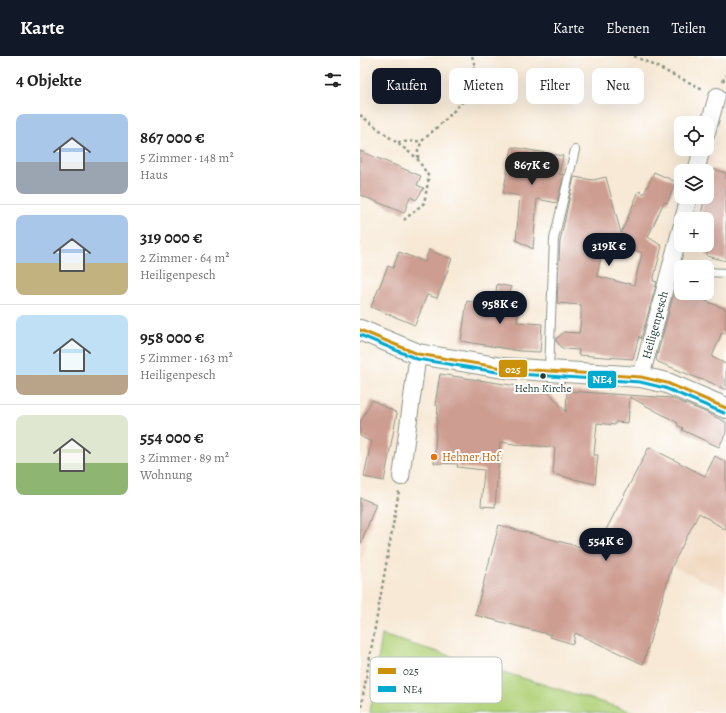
<!DOCTYPE html>
<html lang="de">
<meta charset="utf-8">
<style>
:root{--surface:#fff;--page:#f6f6f6;--text:#222;--muted:#767676;--line:#e0e0e0;--accent:#111827}
body{margin:0;font-family:Alegreya,serif;background:var(--page);color:var(--text);height:100vh;display:flex;flex-direction:column;font-size:15px;white-space:nowrap}
*{box-sizing:border-box;margin:0}
p{font-size:13px;color:var(--muted)}
.icon{flex:none;width:22px;height:22px;fill:none;stroke:currentColor;stroke-width:2;stroke-linecap:round;stroke-linejoin:round}
.map{position:relative;flex:1;overflow:hidden}
.side{display:flex;flex-direction:column;background:var(--surface);width:360px}
.side>*{flex:none}
.banner{position:absolute;left:12px;top:12px;width:294px;height:36px;display:flex;gap:8px}
.fabs{position:absolute;left:314px;top:60px;display:grid;gap:8px}
.fabs a{display:grid;place-items:center;width:40px;height:40px;border-radius:8px;background:var(--surface);box-shadow:0 4px 16px #0002;font-size:20px}
.price{position:absolute;translate:-50% -34px;padding:0 9px;border-radius:14px;background:var(--accent);color:#fff;font-size:13px;line-height:26px;filter:drop-shadow(0 1px 2px #0008)}
.price::after{content:'';position:absolute;left:50%;top:24px;width:12px;height:9px;margin-left:-6px;background:inherit;clip-path:polygon(0 0,100% 0,50% 100%)}
.price.active{background:#222;color:#fff}
ul{padding:0;list-style:none}
li{display:flex;align-items:center;gap:12px;height:100px;padding:0 16px}
li+li{border-top:1px solid var(--line)}
li span{display:grid;place-items:center;flex:none;width:112px;height:80px;border-radius:8px;color:#555}
li>.icon{margin-inline-start:auto}
span .icon{width:48px;height:48px;fill:#fffc;stroke-width:1}
li b{font-size:17px}
h2{display:flex;justify-content:space-between;align-items:center;height:48px;padding:0 16px;font-size:17px}
.pill{padding:0 14px;border-radius:8px;background:var(--surface);box-shadow:0 4px 16px #0002;font-size:14px;line-height:36px}
.pill.active{background:var(--accent);color:#fff}
header{display:flex;align-items:center;gap:24px;box-sizing:border-box;height:56px;padding:0 20px;background:var(--accent);color:#fff}
header strong{font-size:19px}
nav{display:flex;gap:22px;margin-inline-start:auto;font-size:14px}
main{display:flex;flex:1;min-height:0}
.map>svg:first-child{display:block}
.built{fill:#f0d6bc}
.green{fill:#b2d37c;stroke:#688858}
.building{fill:#cd9d91;fill-rule:evenodd}
.lines{fill:none;stroke-linecap:round;stroke-linejoin:round}
.service-casing{stroke:#8b9384;stroke-width:10}
.minor-casing{stroke:#8b9384;stroke-width:18}
.tertiary-casing{stroke:#8b9384;stroke-width:22}
.path{stroke:#8b9384;stroke-width:2.5;stroke-dasharray:3 3;stroke-linecap:butt}
.service{stroke:#fff;stroke-width:8}
.minor{stroke:#fff;stroke-width:16}
.tertiary{stroke:#fff;stroke-width:20}
.bus-1-casing{stroke:#fff;stroke-width:6}
.bus-2-casing{stroke:#fff;stroke-width:6}
.bus-1{stroke:#cc910a;stroke-width:3}
.bus-2{stroke:#00a9ce;stroke-width:3}
.bus-dot{fill:#1f3d34;stroke:#fff;stroke-width:1.5}
.food-dot{fill:#e8710a;stroke:#fff;stroke-width:1.5}
.labels{text-anchor:middle;stroke-width:4;stroke-linejoin:round;paint-order:stroke}
.bus-label{font-size:11px;fill:#1f3d34;stroke:#fff}
.street-label{font-size:12px;fill:#1f3d34;stroke:#fff}
.food-label{font-size:12px;fill:#c56008;stroke:#fff;text-anchor:start}
.key{fill:#fff;stroke:#bcc5c2;stroke-width:1}
.key-label{font-size:11px;fill:#1f3d34}
.line-badge{stroke:#fff;stroke-width:1.5}
.badge-label{font-size:11px;text-anchor:middle;font-weight:bold;fill:#fff}
</style>
<header>
<strong>Karte</strong>
<nav><a>Karte</a><a>Ebenen</a><a>Teilen</a></nav>
</header>
<main>
<section class="side">
<h2>4 Objekte<svg class="icon" aria-label="filters" viewBox="0 0 24 24"><path d="M4 7h16M4 17h16"/><circle cx="9" cy="7" r="2"/><circle cx="15" cy="17" r="2"/></svg></h2>
<ul>
<li><span style="background:linear-gradient(#a9c7e8 60%,#9aa5b1 0)"><svg class="icon" aria-label="home" viewBox="0 0 24 24"><path d="M3 11l9-7 9 7M6 9v11h12V9"/></svg></span><div><b>867 000 €</b><p>5 Zimmer · 148 m²</p><p>Haus</p></div></li>
<li><span style="background:linear-gradient(#a9c7e8 60%,#c2b280 0)"><svg class="icon" aria-label="home" viewBox="0 0 24 24"><path d="M3 11l9-7 9 7M6 9v11h12V9"/></svg></span><div><b>319 000 €</b><p>2 Zimmer · 64 m²</p><p>Heiligenpesch</p></div></li>
<li><span style="background:linear-gradient(#bfe0f5 75%,#b9a48a 0)"><svg class="icon" aria-label="home" viewBox="0 0 24 24"><path d="M3 11l9-7 9 7M6 9v11h12V9"/></svg></span><div><b>958 000 €</b><p>5 Zimmer · 163 m²</p><p>Heiligenpesch</p></div></li>
<li><span style="background:linear-gradient(#dfe7d0 60%,#8fb573 0)"><svg class="icon" aria-label="home" viewBox="0 0 24 24"><path d="M3 11l9-7 9 7M6 9v11h12V9"/></svg></span><div><b>554 000 €</b><p>3 Zimmer · 89 m²</p><p>Wohnung</p></div></li>
</ul>
</section>
<div class="map">
<svg width="366" height="657" viewBox="0 0 366 657">
<rect width="100%" height="100%" fill="#fff"/>
<filter id="ink" filterUnits="userSpaceOnUse"><feTurbulence type="fractalNoise" baseFrequency=".025" numOctaves="2"/><feDisplacementMap in="SourceGraphic" scale="8" xChannelSelector="R" yChannelSelector="G"/><feConvolveMatrix kernelMatrix="1 2 1 2 8 2 1 2 1" color-interpolation-filters="sRGB"/></filter>
<filter id="wash" filterUnits="userSpaceOnUse"><feTurbulence type="fractalNoise" baseFrequency=".012" numOctaves="4" result="noise"/><feDisplacementMap in="SourceGraphic" scale="16" xChannelSelector="R" yChannelSelector="G"/><feGaussianBlur stdDeviation="0.9" result="paint"/><feColorMatrix in="noise" values="0 0 0 0 0 0 0 0 0 0 0 0 0 0 0 0 0 1.4 0 .05"/><feComposite in="paint" operator="in"/></filter>
<g filter="url(#wash)">
<rect width="100%" height="100%" fill="#f7e9d5"/>
<!-- built -->
<g class="built">
<polygon points="366,406 366,535 312,510"/>
<polygon points="0,440 17,447 12,461 13,465 5,487 7,489 0,508"/>
</g>
<!-- green -->
<polygon class="green" points="22,579 277,657 10,657"/>
<g id="blocks">
<!-- building -->
<g class="building">
<polygon points="152,91 203,100 199,118 204,119 197,147 177,143 173,193 156,184 160,140 143,137"/>
<polygon points="0,95 61,120 57,129 64,132 56,144 50,141 44,157 0,139"/>
<polygon points="353,113 366,117 366,205 347,200 347,163 340,163 345,141 347,141 347,135"/>
<path d="M 294,116 L 316,126 L 307,147 L 304,146 L 288,181 L 302,190 L 293,225 L 297,226 L 281,283 L 279,280 L 273,303 L 218,299 L 219,294 L 203,293 L 196,285 L 196,283 L 204,276 L 219,277 L 221,263 L 221,249 L 197,247 L 200,186 L 214,121 L 233,124 L 246,121 L 261,177 L 279,135 L 284,138 ZM 245,182 L 282,197 L 274,229 L 267,227 L 267,228 L 237,220 Z"/>
<polygon points="69,194 92,203 77,242 67,239 55,269 11,251 28,210 33,212 39,196 65,206"/>
<polygon points="137,228 151,231 148,250 159,252 157,266 182,268 180,296 160,295 101,285 107,245 134,250"/>
<polygon points="315,233 321,235 321,237 326,237 366,253 366,278 362,276 352,301 366,308 366,334 343,323 342,324 298,306 296,303"/>
<polygon points="80,318 170,332 187,334 206,356 207,335 311,342 345,356 366,366 366,377 359,391 322,374 323,372 317,369 318,367 270,341 268,367 255,366 255,369 237,367 234,399 238,399 235,428 193,418 195,391 161,389 140,386 135,451 121,450 124,414 97,411 98,408 74,407 78,349 75,349"/>
<polygon points="12,344 37,357 24,425 4,421 11,386 0,380 0,367"/>
<polygon points="289,391 345,420 355,400 366,406 366,474 339,457 312,510 283,608 215,577 213,588 190,581 191,579 115,559 139,469 235,495"/>
<polygon points="0,442 16,448 1,487 0,487"/>
</g>
</g>
</g>
<g filter="url(#ink)">
<use href="#blocks" fill-opacity="0" stroke="#8b9384" stroke-width="1"/>
<g class="lines">
<defs>
<g id="service">
<polyline points="347,216 366,217"/>
<polyline points="189,315 194,183 215,94"/>
</g>
<g id="minor">
<polyline points="347,76 357,40"/>
<polyline points="336,115 342,93"/>
<polyline points="323,163 329,141"/>
<polyline points="281,321 321,172"/>
<polyline points="41,421 58,298"/>
</g>
<polyline id="tertiary" points="0,274 58,298 143,312 281,321 307,327 366,352"/>
</defs>
<!-- service casing -->
<use href="#service" class="service-casing"/>
<!-- minor casing -->
<use href="#minor" class="minor-casing"/>
<!-- tertiary casing -->
<use href="#tertiary" class="tertiary-casing"/>
<!-- path -->
<g class="path">
<polyline points="274,0 343,33"/>
<polyline points="363,25 366,19"/>
<polyline points="0,59 57,102 69,121 64,147 44,164"/>
<polyline points="38,86 62,85"/>
<polyline points="58,102 58,94 62,85 86,63 106,42 115,10 112,0"/>
<polyline points="0,657 39,435"/>
</g>
<!-- service -->
<use href="#service" class="service"/>
<!-- minor -->
<use href="#minor" class="minor"/>
<!-- tertiary -->
<use href="#tertiary" class="tertiary"/>
<defs>
<polyline id="bus-1" points="0,274 58,298 143,312 281,321 307,327 366,352"/>
<polyline id="bus-2" points="0,279 57,303 143,317 280,326 305,332 364,357"/>
</defs>
<!-- bus-1 casing -->
<use href="#bus-1" class="bus-1-casing"/>
<!-- bus-2 casing -->
<use href="#bus-2" class="bus-2-casing"/>
<!-- bus-1 -->
<use href="#bus-1" class="bus-1"/>
<!-- bus-2 -->
<use href="#bus-2" class="bus-2"/>
</g>
</g>
<!-- markers -->
<circle class="bus-dot" cx="183" cy="320" r="3.5"/>
<circle class="food-dot" cx="74" cy="401" r="4"/>
<g class="labels">
<!-- bus labels -->
<g class="bus-label">
<text x="183" y="336">Hehn Kirche</text>
</g>
<!-- street labels -->
<g class="street-label">
<text transform="translate(295 269) rotate(-75)" y="4">Heiligenpesch</text>
</g>
<!-- food labels -->
<g class="food-label">
<text x="82" y="405">Hehner Hof</text>
</g>
</g>
<!-- legend -->
<rect x="10" y="601" width="132" height="46" rx="6" class="key"/>
<rect x="18" y="612" width="18" height="6" fill="#cc910a"/>
<rect x="18" y="630" width="18" height="6" fill="#00a9ce"/>
<g class="key-label">
<text x="43" y="619">025</text>
<text x="43" y="637">NE4</text>
</g>
<g class="line-badge">
<rect x="138" y="303" width="30" height="19" rx="4" fill="#cc910a"/>
<rect x="227" y="314" width="30" height="19" rx="4" fill="#00a9ce"/>
</g>
<g class="badge-label">
<text x="153" y="317">025</text>
<text x="242" y="327">NE4</text>
</g>
</svg>
<div class="fabs">
<a><svg class="icon" aria-label="locate" viewBox="0 0 24 24"><circle cx="12" cy="12" r="6"/><path d="M12 2v4M12 18v4M2 12h4M18 12h4"/></svg></a>
<a><svg class="icon" aria-label="layers" viewBox="0 0 24 24"><path d="M12 4l9 5-9 5-9-5zM3 14l9 5 9-5"/></svg></a>
<a>+</a>
<a>−</a>
</div>
<b class="price active" style="left:172px;top:130px">867K €</b>
<b class="price" style="left:249px;top:211px">319K €</b>
<b class="price" style="left:140px;top:269px">958K €</b>
<b class="price" style="left:246px;top:506px">554K €</b>
<div class="banner">
<a class="pill active">Kaufen</a>
<a class="pill">Mieten</a>
<a class="pill">Filter</a>
<a class="pill">Neu</a>
</div>
</div>
</main>
